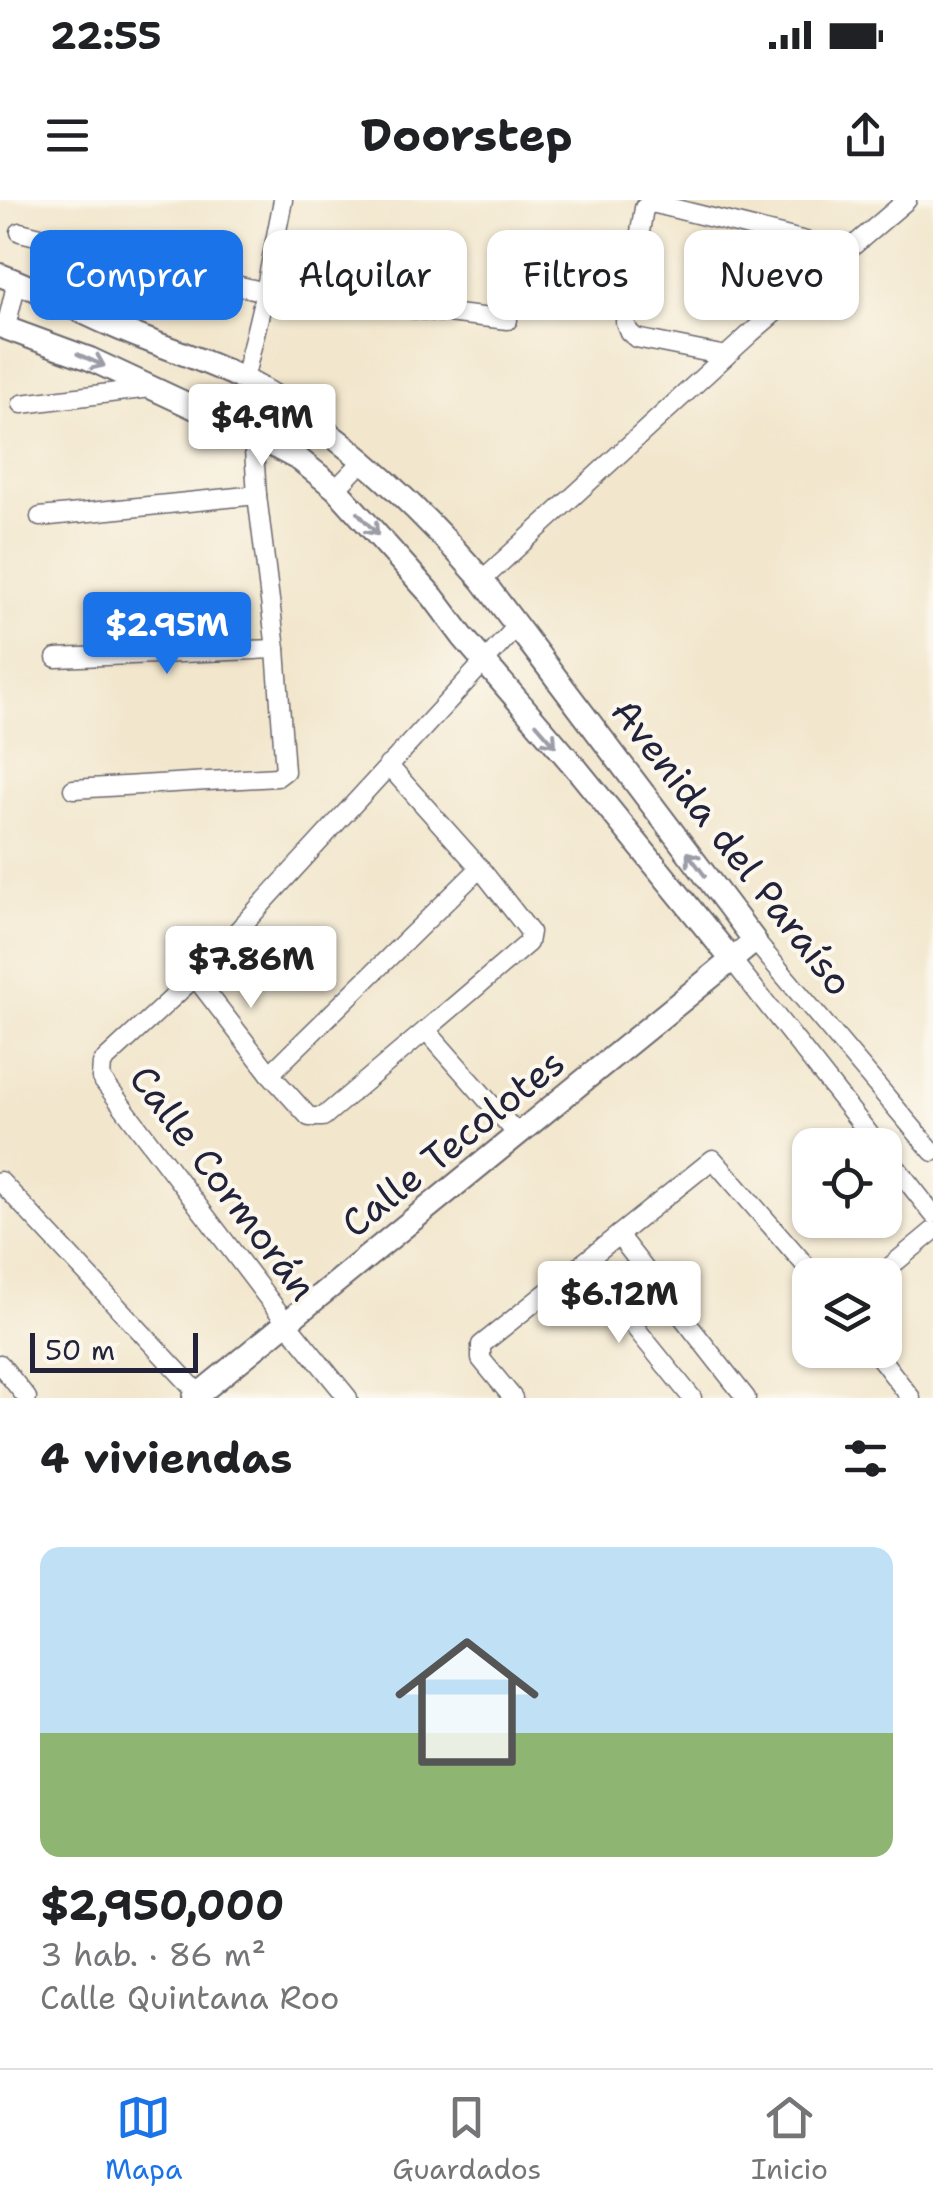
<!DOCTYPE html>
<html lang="es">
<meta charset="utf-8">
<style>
:root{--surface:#fff;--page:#f2f2f2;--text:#202124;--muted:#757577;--line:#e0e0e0;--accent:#1a73e8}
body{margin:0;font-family:"Shantell Sans",sans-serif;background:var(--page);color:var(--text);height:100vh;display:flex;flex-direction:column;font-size:38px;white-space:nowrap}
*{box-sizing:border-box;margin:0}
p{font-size:32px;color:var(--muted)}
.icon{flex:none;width:55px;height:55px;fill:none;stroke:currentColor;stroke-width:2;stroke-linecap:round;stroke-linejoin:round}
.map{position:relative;height:1198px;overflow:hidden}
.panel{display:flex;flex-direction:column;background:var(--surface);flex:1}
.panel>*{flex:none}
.top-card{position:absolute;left:30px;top:30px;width:875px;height:90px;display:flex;gap:20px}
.tools{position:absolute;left:792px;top:928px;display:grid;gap:20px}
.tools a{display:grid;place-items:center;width:110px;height:110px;border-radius:20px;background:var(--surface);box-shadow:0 2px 8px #0004;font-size:50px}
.scale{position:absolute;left:30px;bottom:25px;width:168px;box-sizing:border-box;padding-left:10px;border:5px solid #22223b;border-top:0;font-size:28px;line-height:35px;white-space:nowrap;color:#22223b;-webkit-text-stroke:8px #fbf7ec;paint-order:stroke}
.price{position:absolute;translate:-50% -85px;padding:0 22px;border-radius:10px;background:#fff;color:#222;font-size:32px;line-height:65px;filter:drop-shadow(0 2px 5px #0008)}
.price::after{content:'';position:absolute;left:50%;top:60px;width:30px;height:22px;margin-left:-15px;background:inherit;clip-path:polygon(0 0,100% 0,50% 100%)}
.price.current{background:var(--accent);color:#fff}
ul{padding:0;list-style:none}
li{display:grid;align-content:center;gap:20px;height:530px;padding:0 40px}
li span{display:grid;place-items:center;height:310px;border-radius:20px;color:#555}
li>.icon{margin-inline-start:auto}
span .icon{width:180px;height:180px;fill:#fffc;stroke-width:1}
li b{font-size:42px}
h2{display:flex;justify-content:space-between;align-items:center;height:120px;padding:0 40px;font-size:42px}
.tag{padding:0 35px;border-radius:20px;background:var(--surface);box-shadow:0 2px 8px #0004;font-size:35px;line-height:90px}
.tag.current{background:var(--accent);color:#fff}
.status{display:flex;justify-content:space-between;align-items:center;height:70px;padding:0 50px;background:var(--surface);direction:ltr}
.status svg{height:28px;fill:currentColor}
header{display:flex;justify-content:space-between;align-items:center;height:130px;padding:0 40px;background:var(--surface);font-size:45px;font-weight:700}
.menu{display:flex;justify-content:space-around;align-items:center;height:140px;border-top:2px solid var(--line);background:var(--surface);font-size:28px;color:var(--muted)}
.menu a{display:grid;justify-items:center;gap:5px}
.menu .current{color:var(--accent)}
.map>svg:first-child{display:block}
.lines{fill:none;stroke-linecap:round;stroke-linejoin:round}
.minor-casing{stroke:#6b676e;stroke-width:21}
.tertiary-casing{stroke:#6b676e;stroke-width:26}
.minor{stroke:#fff;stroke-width:18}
.tertiary{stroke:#fff;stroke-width:22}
.oneway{stroke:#9c9ca7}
.labels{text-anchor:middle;stroke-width:8;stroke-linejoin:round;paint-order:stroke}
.street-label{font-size:38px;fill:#22223b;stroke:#fbf7ec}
</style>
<div class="status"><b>22:55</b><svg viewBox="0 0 49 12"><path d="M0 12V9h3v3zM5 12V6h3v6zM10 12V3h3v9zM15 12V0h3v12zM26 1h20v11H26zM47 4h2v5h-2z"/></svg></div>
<header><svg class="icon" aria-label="menu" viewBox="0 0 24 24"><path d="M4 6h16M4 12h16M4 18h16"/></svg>Doorstep<svg class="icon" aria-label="share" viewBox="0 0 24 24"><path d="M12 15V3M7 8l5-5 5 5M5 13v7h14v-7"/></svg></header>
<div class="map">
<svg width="933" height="1198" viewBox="0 0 933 1198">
<rect width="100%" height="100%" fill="#fbf7ec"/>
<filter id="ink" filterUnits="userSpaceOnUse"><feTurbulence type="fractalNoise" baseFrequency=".01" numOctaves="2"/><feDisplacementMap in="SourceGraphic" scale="20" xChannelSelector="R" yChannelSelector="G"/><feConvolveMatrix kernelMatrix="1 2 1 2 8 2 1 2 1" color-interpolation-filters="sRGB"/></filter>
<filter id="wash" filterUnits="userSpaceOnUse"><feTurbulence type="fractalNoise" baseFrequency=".0048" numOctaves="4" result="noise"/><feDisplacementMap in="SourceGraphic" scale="40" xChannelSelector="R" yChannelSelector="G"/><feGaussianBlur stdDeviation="2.25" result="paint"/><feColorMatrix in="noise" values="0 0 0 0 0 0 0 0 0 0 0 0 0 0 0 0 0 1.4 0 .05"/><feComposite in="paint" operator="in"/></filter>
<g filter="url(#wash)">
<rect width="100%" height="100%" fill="#f2e6cc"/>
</g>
<g filter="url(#ink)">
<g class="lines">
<defs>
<g id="minor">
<polyline points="20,32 265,92 508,120"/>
<polyline points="6,127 17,81"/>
<polyline points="726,156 636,138 629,132 625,122 644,8 652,3 846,51"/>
<polyline points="244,180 265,92 283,0"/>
<polyline points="22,204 150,188"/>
<polyline points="336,289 363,261"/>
<polyline points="40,317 257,295"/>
<polyline points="482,380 751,133 907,0"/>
<polyline points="56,458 276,449"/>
<polyline points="388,565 480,668 270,874 309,917 323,917 426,830"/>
<polyline points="73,589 277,577 285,571 276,449 257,295 253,235"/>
<polyline points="480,668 530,732 528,743 426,830 518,935"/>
<polyline points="755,741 933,952"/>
<polyline points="732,760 878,945"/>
<polyline points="195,777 270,874"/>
<polyline points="885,953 933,1014"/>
<polyline points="0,981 199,1194"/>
<polyline points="618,1035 746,1198"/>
<polyline points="583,1063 692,1198"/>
<polyline points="880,1075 933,1031"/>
<polyline points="874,1150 911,1198"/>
<polyline points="0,1164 27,1198"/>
<polyline points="348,1198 286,1122 101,878 102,863 195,777 517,426"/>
<polyline points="513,1198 481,1159 481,1145 713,959 814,1075"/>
</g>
<g id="tertiary">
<path d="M 0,75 C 38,89 74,109 111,125 C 155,145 202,158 245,180 C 336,227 415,303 482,380 L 755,741 L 194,1198"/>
<polyline points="0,126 90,159 253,235 300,260 336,289 433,397 463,437 576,568 732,760"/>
</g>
</defs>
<!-- minor casing -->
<use href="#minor" class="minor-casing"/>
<!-- tertiary casing -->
<use href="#tertiary" class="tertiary-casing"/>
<!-- minor -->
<use href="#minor" class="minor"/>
<!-- tertiary -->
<use href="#tertiary" class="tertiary"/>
</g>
<!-- one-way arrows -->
<defs><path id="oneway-shaft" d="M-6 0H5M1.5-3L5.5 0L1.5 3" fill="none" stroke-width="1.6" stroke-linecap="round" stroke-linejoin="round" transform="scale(2.5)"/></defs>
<g class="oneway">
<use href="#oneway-shaft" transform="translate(91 160) rotate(24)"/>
<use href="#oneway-shaft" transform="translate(368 324) rotate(48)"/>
<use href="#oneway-shaft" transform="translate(546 535) rotate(49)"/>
<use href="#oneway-shaft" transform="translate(696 664) rotate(-127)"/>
</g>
</g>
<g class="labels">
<!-- street labels -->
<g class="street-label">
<text transform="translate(732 647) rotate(52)" y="13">Avenida del Paraíso</text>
<text transform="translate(453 943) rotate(-39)" y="13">Calle Tecolotes</text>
<text transform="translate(223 983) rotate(53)" y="13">Calle Cormorán</text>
</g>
</g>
</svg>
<div class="tools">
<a><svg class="icon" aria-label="locate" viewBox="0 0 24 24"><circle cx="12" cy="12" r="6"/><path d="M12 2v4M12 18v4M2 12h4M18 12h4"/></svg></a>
<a><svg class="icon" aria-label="layers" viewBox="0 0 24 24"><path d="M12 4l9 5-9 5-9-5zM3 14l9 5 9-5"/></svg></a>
</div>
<div class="scale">50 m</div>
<b class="price" style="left:262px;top:269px">$4.9M</b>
<b class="price current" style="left:167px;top:477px">$2.95M</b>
<b class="price" style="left:251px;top:811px">$7.86M</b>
<b class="price" style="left:619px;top:1146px">$6.12M</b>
<div class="top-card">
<a class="tag current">Comprar</a>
<a class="tag">Alquilar</a>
<a class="tag">Filtros</a>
<a class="tag">Nuevo</a>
</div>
</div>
<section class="panel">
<h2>4 viviendas<svg class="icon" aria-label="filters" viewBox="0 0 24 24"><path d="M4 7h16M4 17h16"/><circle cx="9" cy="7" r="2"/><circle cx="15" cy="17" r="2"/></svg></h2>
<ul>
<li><span style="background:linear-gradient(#bfe0f5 60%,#8fb573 0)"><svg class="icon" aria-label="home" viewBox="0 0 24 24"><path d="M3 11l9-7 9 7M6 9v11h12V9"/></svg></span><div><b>$2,950,000</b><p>3 hab. · 86 m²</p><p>Calle Quintana Roo</p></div></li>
</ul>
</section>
<nav class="menu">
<a class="current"><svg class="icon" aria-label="map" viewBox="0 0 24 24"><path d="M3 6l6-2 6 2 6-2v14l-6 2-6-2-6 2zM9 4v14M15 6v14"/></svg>Mapa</a>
<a><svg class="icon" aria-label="saved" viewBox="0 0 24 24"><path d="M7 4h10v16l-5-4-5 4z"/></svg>Guardados</a>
<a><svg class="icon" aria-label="home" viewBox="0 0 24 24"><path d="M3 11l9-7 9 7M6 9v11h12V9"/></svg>Inicio</a>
</nav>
